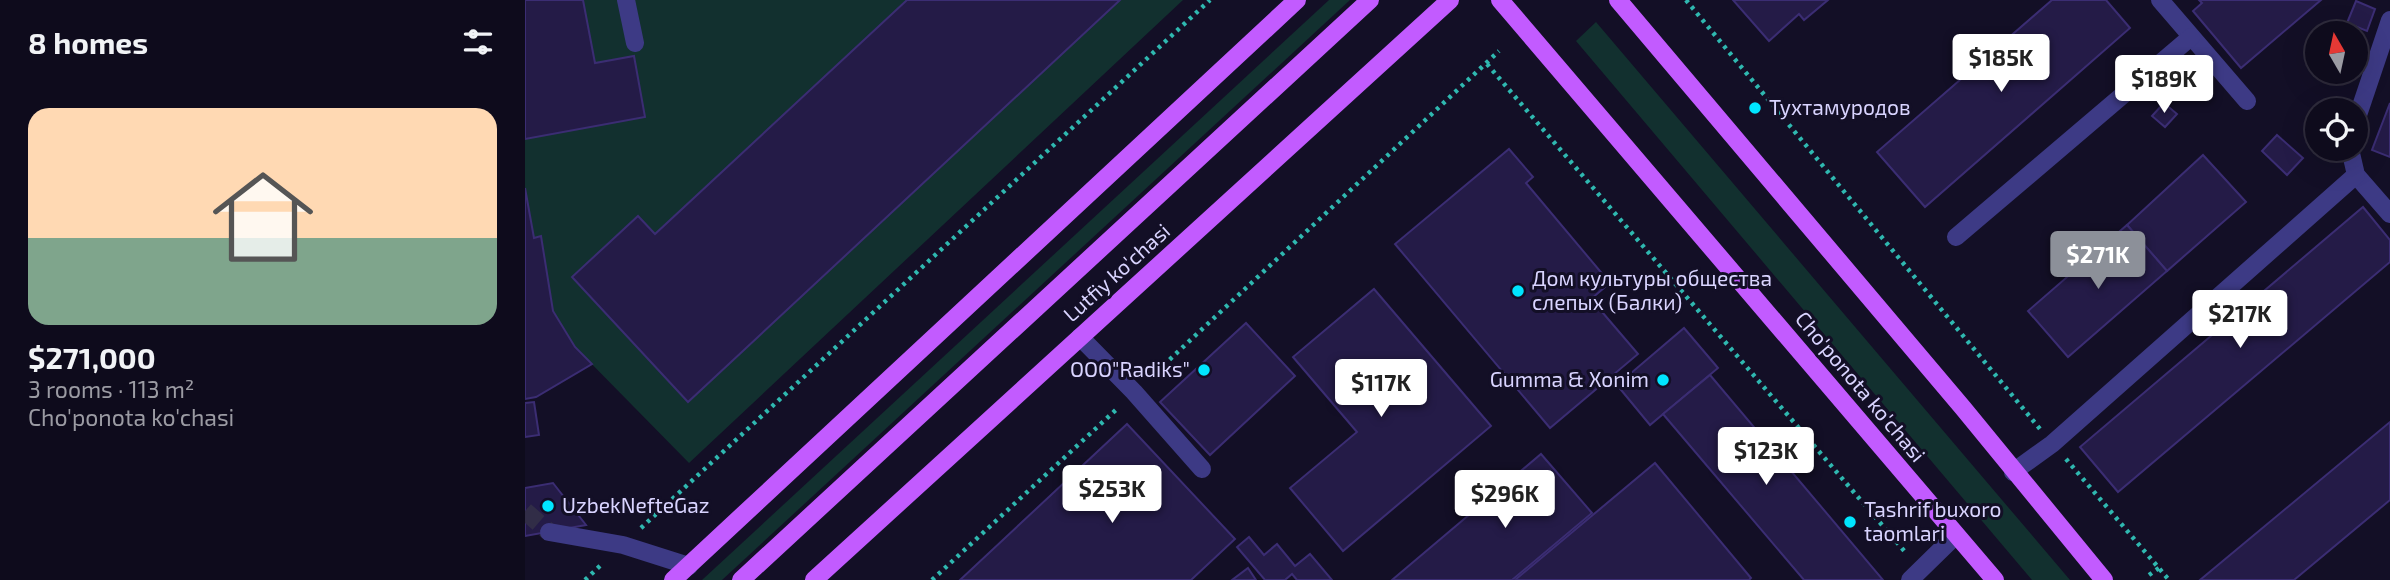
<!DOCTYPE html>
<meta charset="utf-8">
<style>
:root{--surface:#0e0b1c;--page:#1c1929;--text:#f1f3f6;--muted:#9b9ba3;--line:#2e2b3b;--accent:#8c9099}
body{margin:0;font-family:"Exo 2",sans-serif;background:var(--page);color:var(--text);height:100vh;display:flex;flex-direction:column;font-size:26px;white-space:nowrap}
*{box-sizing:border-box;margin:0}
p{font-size:23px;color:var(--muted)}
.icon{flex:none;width:38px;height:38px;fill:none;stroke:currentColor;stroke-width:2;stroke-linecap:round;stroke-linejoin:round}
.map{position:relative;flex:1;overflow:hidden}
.details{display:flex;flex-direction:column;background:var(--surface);width:525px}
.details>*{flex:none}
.needle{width:46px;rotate:351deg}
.controls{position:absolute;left:1780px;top:21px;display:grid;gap:14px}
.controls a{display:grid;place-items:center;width:63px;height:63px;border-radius:50%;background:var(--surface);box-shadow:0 7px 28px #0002,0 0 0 2px var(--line);font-size:35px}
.price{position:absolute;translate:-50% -60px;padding:0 16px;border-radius:7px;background:#fff;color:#222;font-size:23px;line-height:46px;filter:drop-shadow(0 2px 4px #0008)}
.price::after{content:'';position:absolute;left:50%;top:42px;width:21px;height:16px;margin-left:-10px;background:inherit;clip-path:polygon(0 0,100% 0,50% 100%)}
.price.on{background:var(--accent);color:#fff}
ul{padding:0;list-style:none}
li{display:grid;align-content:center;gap:14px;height:371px;padding:0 28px}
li+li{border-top:2px solid var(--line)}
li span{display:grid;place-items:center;height:217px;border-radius:21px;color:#555}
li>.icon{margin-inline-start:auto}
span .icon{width:126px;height:126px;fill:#fffc;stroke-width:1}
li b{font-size:30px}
h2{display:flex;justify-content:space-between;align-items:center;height:84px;padding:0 28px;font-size:30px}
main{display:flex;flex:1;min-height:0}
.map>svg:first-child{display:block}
.green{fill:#12302f}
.building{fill:#241b47;stroke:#3b2d73;stroke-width:2}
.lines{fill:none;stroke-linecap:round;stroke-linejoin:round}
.minor-tunnel{stroke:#312d47;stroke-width:18;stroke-dasharray:18 9;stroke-linecap:butt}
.path{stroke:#2fb8b0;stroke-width:4.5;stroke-dasharray:3.5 5;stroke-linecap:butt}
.minor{stroke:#3d3a85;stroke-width:18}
.major{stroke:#c25bff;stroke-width:18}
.poi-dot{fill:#00e5ff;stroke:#130f26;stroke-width:2.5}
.labels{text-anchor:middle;stroke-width:6;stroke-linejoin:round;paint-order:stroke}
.poi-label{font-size:21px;fill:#d9d4ff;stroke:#130f26;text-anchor:start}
.street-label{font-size:21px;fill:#d9d4ff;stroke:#130f26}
</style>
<main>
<section class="details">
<h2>8 homes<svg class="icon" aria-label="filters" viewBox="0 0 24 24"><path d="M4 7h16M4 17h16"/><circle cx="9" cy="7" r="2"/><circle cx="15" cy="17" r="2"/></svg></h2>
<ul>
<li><span style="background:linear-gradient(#ffd9b3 60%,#7fa58c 0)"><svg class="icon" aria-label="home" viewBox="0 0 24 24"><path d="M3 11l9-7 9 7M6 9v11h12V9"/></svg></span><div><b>$271,000</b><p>3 rooms · 113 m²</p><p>Cho'ponota ko'chasi</p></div></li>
</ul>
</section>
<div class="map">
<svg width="1865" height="580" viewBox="0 0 1865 580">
<rect width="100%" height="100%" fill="#130f26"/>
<!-- green -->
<g class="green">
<polygon points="0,0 658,0 164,463 50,347 28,311 16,237 9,238 0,188"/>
<polygon points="804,0 825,0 197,580 177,580"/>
<polygon points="1071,22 1545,580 1507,580 1051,41"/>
</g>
<!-- building -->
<g class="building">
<polygon points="0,0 58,0 70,63 109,56 120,117 0,139"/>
<polygon points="382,0 595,0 163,402 47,277 113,216 130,234"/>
<polygon points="1208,0 1303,0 1279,20 1274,14 1244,41"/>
<polygon points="1527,0 1581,0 1605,28 1400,207 1352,152"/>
<polygon points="1674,0 1796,0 1716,68 1668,11 1677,3"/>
<polygon points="1831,1 1850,9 1842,31 1822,23"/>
<polygon points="1639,103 1652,114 1640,127 1627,116"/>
<polygon points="1865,103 1865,157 1847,150"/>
<polygon points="1752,135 1778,158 1762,175 1737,151"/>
<polygon points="984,149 1008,177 1001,183 1085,283 1066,299 1113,354 1025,428 870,244"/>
<polygon points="1678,155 1721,202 1642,271 1602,225"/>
<polygon points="0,188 9,238 16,236 28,311 50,347 67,364 11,397 0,399"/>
<polygon points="1838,207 1865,240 1865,262 1593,492 1555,447"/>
<polygon points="1602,225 1642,271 1543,357 1503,311"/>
<polygon points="849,289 966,426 818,551 765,488 832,432 768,357"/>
<polygon points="721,323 770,376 685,455 635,402"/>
<polygon points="1159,328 1193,368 1125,425 1092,385"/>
<polygon points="1185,375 1358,580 1279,580 1138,414"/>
<polygon points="9,402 14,435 0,437 0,403"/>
<polygon points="1865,422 1865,500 1769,580 1675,580"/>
<polygon points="602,424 710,539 666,580 435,580"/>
<polygon points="1016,454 1067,513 987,580 867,580"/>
<polygon points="1130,463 1226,578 1224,580 990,580"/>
<polygon points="28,483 61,525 0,536 0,488"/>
<polygon points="724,537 739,555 752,544 770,566 785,554 807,580 772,580 767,574 760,580 740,580 712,547"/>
<polygon points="723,568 731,580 707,580"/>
</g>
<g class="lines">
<!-- minor-tunnel -->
<polyline class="minor-tunnel" points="0,511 24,532"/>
<!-- path -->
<g class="path">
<polyline points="1161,0 1515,429"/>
<polyline points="962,64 1381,553"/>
<polyline points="626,377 974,51"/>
<polyline points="1541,459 1644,580"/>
<polyline points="116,528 685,0"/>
<polyline points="1624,575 1634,568"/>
<polyline points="60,580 76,565"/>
<polyline points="407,580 594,407"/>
</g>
<!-- minor -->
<g class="minor">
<polyline points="101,0 110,43"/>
<polyline points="1635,0 1722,101"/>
<polyline points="1830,124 1865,20"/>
<polyline points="1825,149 1831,175 1865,214"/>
<polyline points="1431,237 1666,37"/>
<polyline points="555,337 609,392 677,469"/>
<polyline points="1488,472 1527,444 1831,175"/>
<polyline points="24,532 98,545 164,566"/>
<polyline points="1385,580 1431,535"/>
</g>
<!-- major -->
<g class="major">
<polyline points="975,0 1470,580"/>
<polyline points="1093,0 1438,408 1579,580"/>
<polyline points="148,580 772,0"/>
<polyline points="216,580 845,0"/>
<polyline points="289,580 925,0"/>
</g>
</g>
<!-- markers -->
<g class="poi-dot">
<circle cx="1230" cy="108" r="7"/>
<circle cx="993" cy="291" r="7"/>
<circle cx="679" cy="370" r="7"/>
<circle cx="1138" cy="380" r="7"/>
<circle cx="23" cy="506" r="7"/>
<circle cx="1325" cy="522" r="7"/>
</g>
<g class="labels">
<!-- poi labels -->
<g class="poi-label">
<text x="1244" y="115">Тухтамуродов</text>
<text x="1007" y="286">Дом культуры общества<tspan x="1007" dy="24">слепых (Балки)</tspan></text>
<text x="665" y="377" text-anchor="end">OOO"Radiks"</text>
<text x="1124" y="387" text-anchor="end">Gumma &amp; Xonim</text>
<text x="37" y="513">UzbekNefteGaz</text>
<text x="1339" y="517">Tashrif buxoro<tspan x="1339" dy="24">taomlari</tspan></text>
</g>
<!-- street labels -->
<g class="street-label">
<text transform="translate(592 273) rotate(-42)" y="7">Lutfiy ko'chasi</text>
<text transform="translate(1335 387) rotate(50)" y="7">Cho'ponota ko'chasi</text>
</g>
</g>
</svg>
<div class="controls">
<a><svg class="needle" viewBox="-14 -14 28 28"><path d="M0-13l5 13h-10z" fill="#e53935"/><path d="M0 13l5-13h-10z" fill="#9b9ba3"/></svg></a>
<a><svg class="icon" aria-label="locate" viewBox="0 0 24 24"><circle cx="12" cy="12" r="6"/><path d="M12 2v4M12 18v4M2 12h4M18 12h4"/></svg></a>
</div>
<b class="price" style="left:1476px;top:94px">$185K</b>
<b class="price" style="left:1639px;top:115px">$189K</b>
<b class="price on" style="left:1573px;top:291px">$271K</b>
<b class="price" style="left:1715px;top:350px">$217K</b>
<b class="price" style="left:856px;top:419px">$117K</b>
<b class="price" style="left:1241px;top:487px">$123K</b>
<b class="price" style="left:587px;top:525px">$253K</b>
<b class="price" style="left:980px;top:530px">$296K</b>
</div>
</main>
